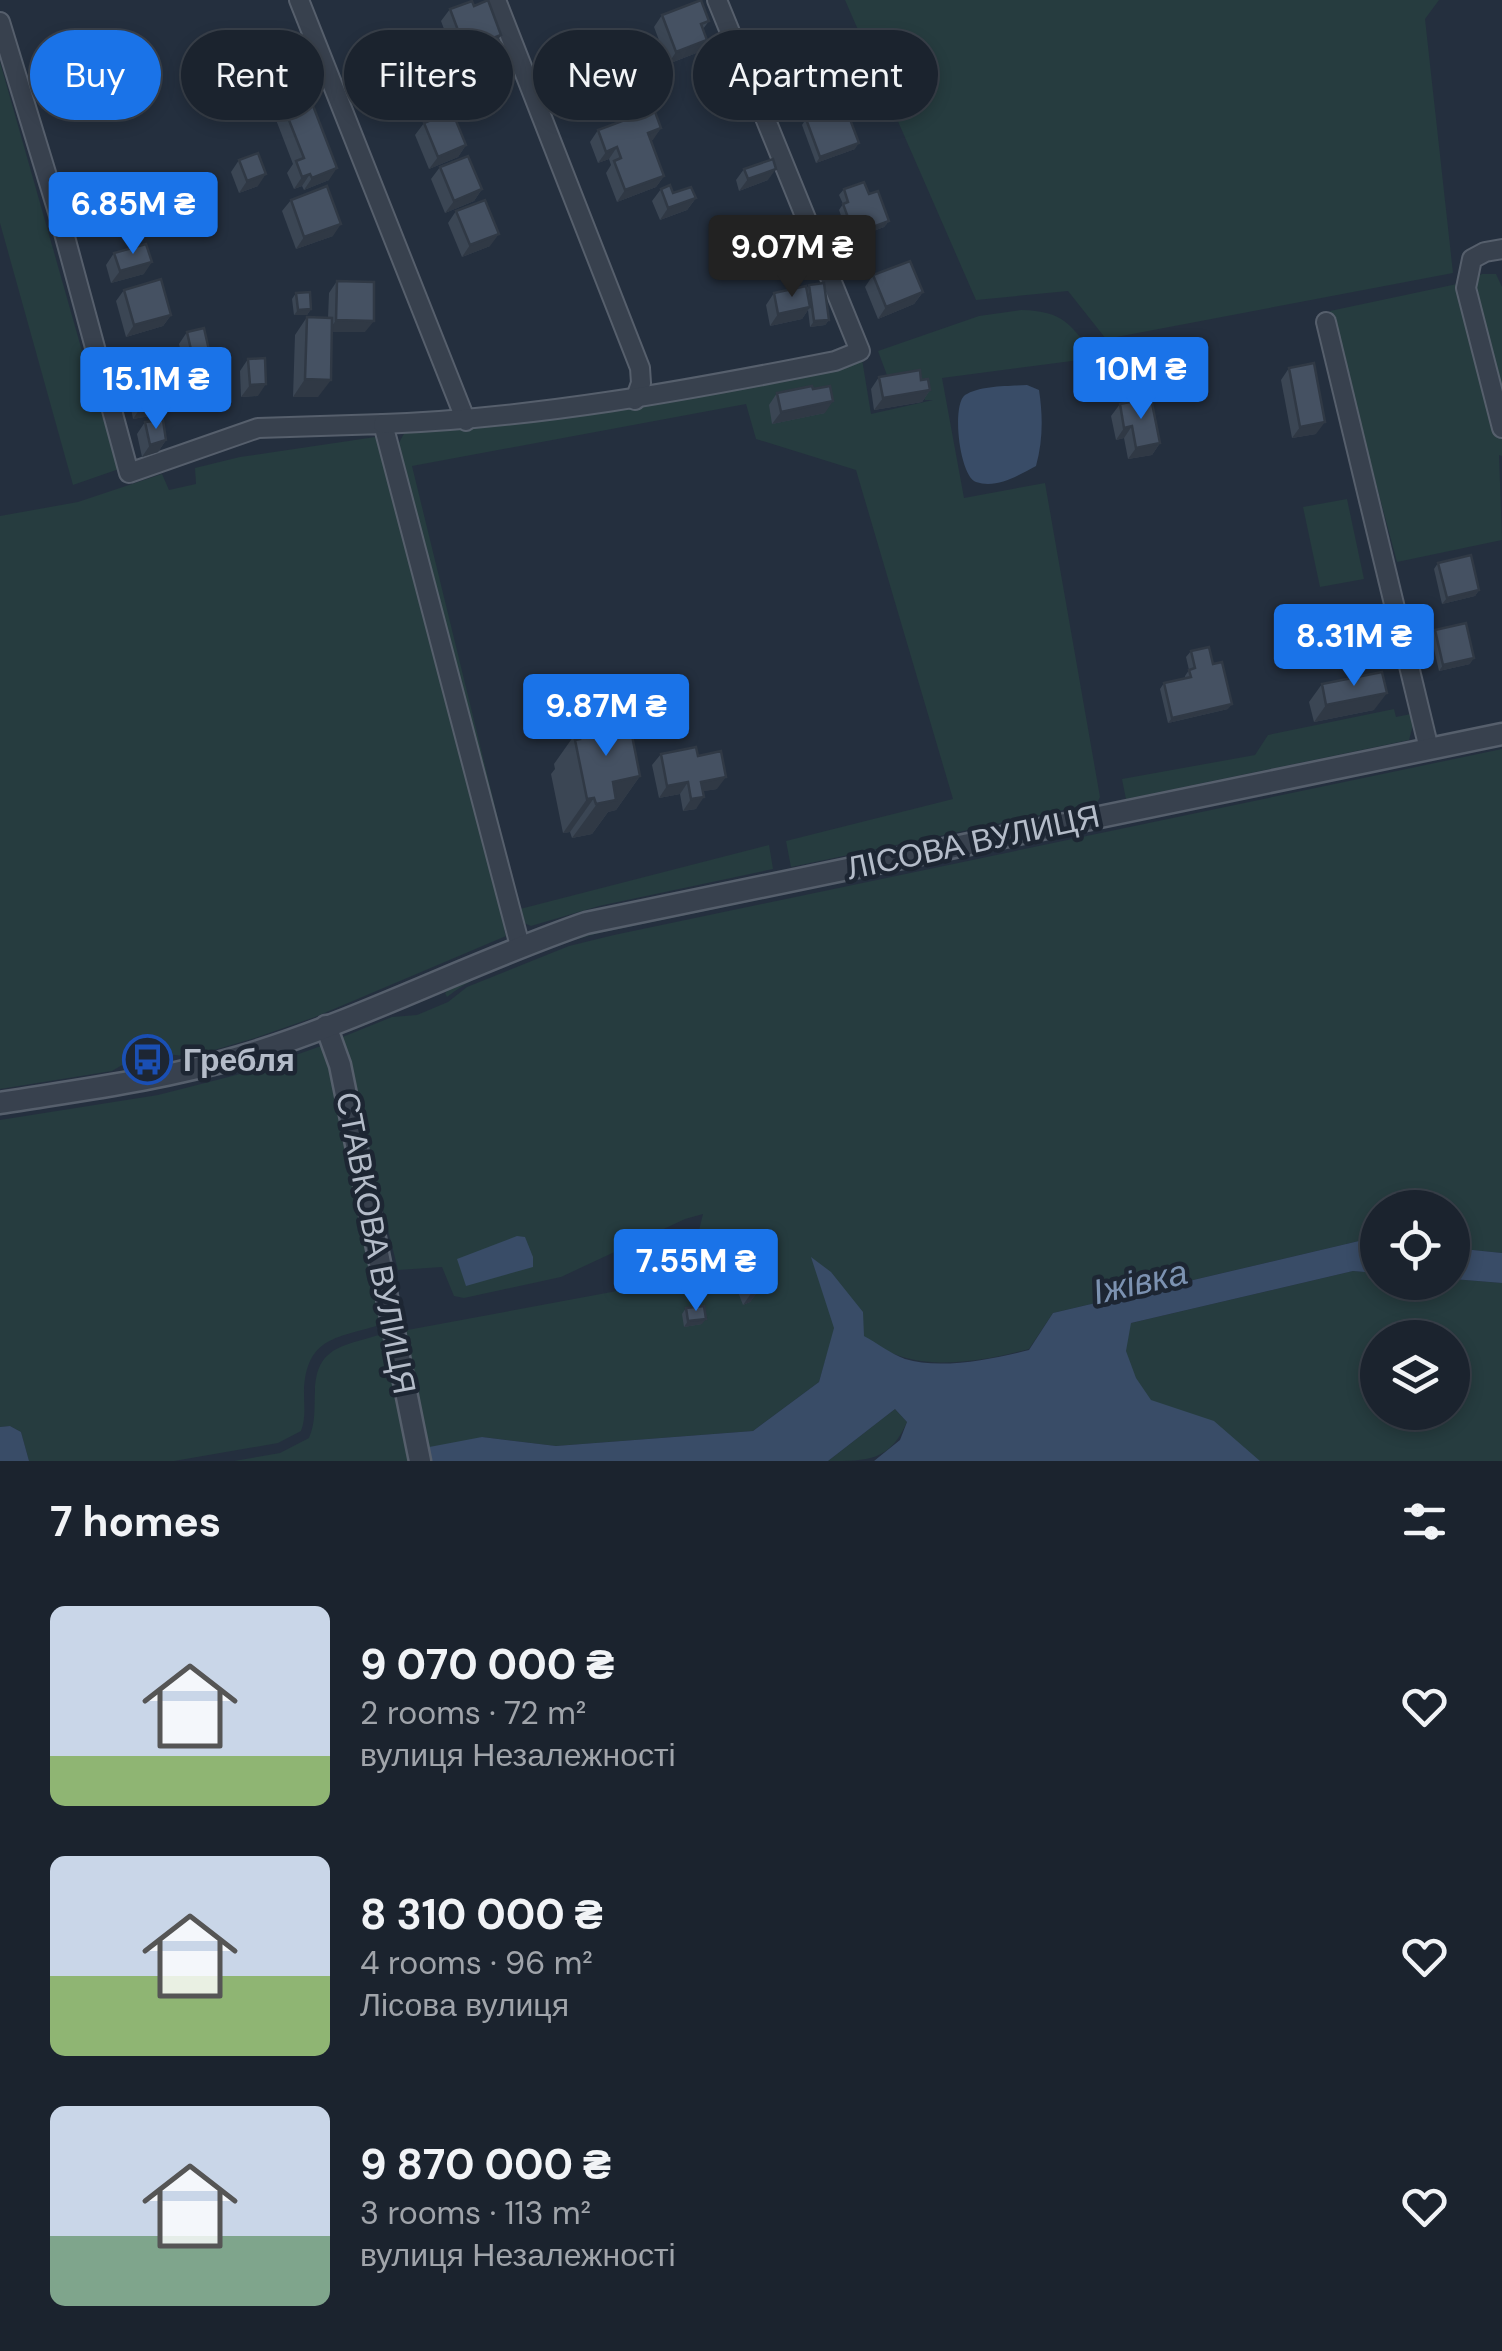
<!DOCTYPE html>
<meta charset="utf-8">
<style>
:root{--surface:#1b232e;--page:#282f3a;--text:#f1f3f6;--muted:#a0a4aa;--line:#39404a;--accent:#1a73e8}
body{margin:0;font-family:"DM Sans",sans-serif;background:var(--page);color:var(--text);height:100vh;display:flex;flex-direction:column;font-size:38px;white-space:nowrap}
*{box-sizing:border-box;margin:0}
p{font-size:32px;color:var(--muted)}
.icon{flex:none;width:55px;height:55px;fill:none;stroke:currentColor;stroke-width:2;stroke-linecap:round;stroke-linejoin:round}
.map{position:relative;height:1461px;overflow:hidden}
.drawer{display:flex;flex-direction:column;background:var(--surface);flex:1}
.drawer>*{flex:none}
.guide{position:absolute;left:30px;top:30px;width:1000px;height:90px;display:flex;gap:20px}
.tools{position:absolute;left:1360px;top:1190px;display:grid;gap:20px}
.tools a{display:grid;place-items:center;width:110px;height:110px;border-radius:50%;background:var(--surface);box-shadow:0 5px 15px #0003,0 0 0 2px var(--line);font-size:50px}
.price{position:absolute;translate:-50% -85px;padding:0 22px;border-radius:10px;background:var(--accent);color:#fff;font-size:32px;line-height:65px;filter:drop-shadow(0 2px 5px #0008)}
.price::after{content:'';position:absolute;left:50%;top:60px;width:30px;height:22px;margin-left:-15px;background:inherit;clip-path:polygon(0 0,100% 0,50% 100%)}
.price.selected{background:#222;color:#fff}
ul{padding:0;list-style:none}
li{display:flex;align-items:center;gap:30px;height:250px;padding:0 50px}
li span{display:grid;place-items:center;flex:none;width:280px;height:200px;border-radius:15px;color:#555}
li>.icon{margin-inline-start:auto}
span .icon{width:120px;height:120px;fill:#fffc;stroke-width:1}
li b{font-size:42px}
h2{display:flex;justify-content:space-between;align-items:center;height:120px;padding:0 50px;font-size:42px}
.chip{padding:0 35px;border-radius:45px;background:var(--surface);box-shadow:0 5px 15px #0003,0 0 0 2px var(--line);font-size:35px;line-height:90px}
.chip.selected{background:var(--accent);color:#fff}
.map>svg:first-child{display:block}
.green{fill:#263c3f;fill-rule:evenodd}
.water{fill:#394c67}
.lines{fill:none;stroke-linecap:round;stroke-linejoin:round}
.minor-casing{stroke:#565f6c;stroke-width:22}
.tertiary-casing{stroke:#565f6c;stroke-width:25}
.minor{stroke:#38414e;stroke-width:18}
.tertiary{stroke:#38414e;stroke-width:20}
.wall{fill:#3b4654}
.shaded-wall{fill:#303945}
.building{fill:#455162;stroke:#303945;stroke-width:2.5}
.labels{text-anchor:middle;stroke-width:9;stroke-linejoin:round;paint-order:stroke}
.street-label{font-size:32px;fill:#b4bcc9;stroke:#1d2633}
.poi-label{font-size:32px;font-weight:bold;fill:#b4bcc9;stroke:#1d2633;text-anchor:start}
.water-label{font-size:35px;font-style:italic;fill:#7c92b1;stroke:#1d2633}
</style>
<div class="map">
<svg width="1502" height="1461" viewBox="0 0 1502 1461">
<rect width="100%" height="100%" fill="#242f3e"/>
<!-- green -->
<g class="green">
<polygon points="845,0 1439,0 1425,19 1453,273 1106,339 1068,291 976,300"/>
<polygon points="0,62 86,365 119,469 73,485 0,223"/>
<polygon points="1482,274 1496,274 1502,287 1502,456 1499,455 1502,540 1397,562 1330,311 1457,284 1461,301 1472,279"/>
<path d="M 1021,310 C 1064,311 1071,324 1095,358 L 942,378 L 964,498 L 1045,483 L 1100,797 L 1097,803 L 791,867 L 786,841 L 953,799 L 856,470 L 756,439 L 746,404 L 412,466 L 520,909 L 769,845 L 773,869 L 599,906 L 531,926 L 522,922 L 396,448 L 405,432 C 551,423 693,396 837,368 L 862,359 L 871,414 L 933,400 L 925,400 L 915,377 L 888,378 L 878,351 L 979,316 Z"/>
<polygon points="382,436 509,928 504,930 506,936 315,1017 255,1038 204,1053 186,1056 163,1054 129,1061 112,1071 0,1089 0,516 78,502 162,474 169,490 196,484 195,468 240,457"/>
<polygon points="1347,499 1364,579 1320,587 1303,507"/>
<polygon points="1394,709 1396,717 1411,714 1413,725 1409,740 1126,799 1122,779 1255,755 1268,735"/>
<path d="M 1502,743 L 1502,745 L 599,933 C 551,946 485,967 447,997 L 445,993 L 463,978 L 576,934 Z"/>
<path d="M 1502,749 L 1502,1253 L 1453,1248 L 1452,1208 L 1378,1208 L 1377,1242 L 1359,1241 L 1053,1313 L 1029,1349 C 976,1363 911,1375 865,1337 C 849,1323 825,1279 813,1259 L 835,1328 L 819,1382 L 753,1431 L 556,1446 L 482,1437 L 427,1461 L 402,1331 L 687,1278 L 703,1214 L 685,1219 L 561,1277 L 464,1298 L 454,1296 L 442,1267 L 398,1270 L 340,1038 L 392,1017 L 417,1015 L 448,1002 L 467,987 L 569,946 L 614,935 Z"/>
<path d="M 324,1045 L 334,1069 L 383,1324 C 338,1338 306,1336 304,1392 C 304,1406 306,1418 301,1431 L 278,1443 L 174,1461 L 29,1461 L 21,1432 L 10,1426 L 0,1427 L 0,1120 L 158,1095 L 248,1072 Z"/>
<path d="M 1353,1271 L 1377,1273 L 1378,1282 L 1452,1282 L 1453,1279 L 1502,1283 L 1502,1461 L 1129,1461 L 1091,1339 L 1131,1323 ZM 1378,1338 L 1452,1338 L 1452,1412 L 1378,1412 Z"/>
<path d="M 385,1333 L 410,1461 L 234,1461 L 280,1453 L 309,1438 C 316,1421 314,1408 315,1391 C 316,1344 347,1346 385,1333 Z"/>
<path d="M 895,1409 L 907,1422 C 890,1461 868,1461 828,1461 Z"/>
</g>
<!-- water -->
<g class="water">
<path d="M 1027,385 L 1039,390 C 1043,416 1043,441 1036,466 C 1019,475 997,489 976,482 C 960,477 951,406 965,395 C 980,385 1010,386 1027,385 Z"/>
<polygon points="517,1236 525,1237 533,1257 533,1267 466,1286 457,1259"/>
<path d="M 1359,1241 L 1377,1242 L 1377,1273 L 1353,1271 L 1131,1323 L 1126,1351 L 1136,1378 L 1151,1400 L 1214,1421 L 1260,1461 L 874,1461 L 900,1440 L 907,1422 L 895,1409 L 828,1461 L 427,1461 L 424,1448 L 482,1437 L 556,1446 L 753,1431 L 819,1382 L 834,1328 L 811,1257 L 831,1272 L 863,1312 L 864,1336 C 877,1343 891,1354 905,1359 C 940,1370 994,1359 1029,1350 L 1053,1313 Z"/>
<polygon points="1453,1248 1502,1253 1502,1283 1453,1279"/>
<polygon points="10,1426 21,1432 29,1461 0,1461 0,1427"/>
</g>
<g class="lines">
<defs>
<g id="minor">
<polyline points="299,0 466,421"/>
<polyline points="496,0 640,368 641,383 635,400"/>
<polyline points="0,22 61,222 129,473 258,428 383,424 520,946"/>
<polyline points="1502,249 1485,252 1472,259 1466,288 1502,428"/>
<polyline points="1326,322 1429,749"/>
<path d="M 383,424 C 537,418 684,391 835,361 L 860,351 L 717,0"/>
</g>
<g id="tertiary">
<polyline points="326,1026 340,1065 420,1461"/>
<path d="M 0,1103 C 80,1090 161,1080 239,1057 C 358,1022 469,963 586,923 L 1502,734"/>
</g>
</defs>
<!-- minor casing -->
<use href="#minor" class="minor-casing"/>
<!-- tertiary casing -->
<use href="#tertiary" class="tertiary-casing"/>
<!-- minor -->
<use href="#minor" class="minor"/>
<!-- tertiary -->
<use href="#tertiary" class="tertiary"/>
</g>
<!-- wall -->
<g class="wall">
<polygon points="474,6 501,35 493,47 456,61 441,21 450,9"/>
<polygon points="662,15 709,21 703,29 707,40 699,52 668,64 654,27"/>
<polygon points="392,67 430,92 422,103 397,114 383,79"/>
<polygon points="788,68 834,78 830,86 798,98 796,92 791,94 783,74"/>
<polygon points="281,100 329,180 304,190 302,186 294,189 287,173 293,164 273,112"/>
<polygon points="806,119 855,149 816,163 802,125"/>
<polygon points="424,123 466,145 458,157 429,169 415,135"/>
<polygon points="661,128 651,141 664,176 656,187 617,202 606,173 611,165 609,159 598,163 590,142 598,130"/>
<polygon points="239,160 258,186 239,193 231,172"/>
<polygon points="440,167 482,189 474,201 445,213 431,179"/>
<polygon points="744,169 768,180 739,191 736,180"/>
<polygon points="661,189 673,193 696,198 687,210 660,220 652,201"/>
<polygon points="844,189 869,194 889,221 884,227 850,240 839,210 843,204 839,195"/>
<polygon points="291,200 333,236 296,249 282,211"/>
<polygon points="456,211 490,246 462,257 448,223"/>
<polygon points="114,253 144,274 111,283 106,265"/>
<polygon points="873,275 923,292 914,304 878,319 865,287"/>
<polygon points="337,281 365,332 332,332 318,397 293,397 295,335 307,317 328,318 329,293"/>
<polygon points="809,285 829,320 825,325 810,327 808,310 802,319 770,326 766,305 774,293 806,289"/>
<polygon points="124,290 171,315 163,326 126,337 116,301"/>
<polygon points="296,293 311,309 307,315 294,315 292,299"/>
<polygon points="187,332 203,371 188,374 191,388 183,399 178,400 175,405 166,406 161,414 133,419 127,387 135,375 173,376 186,373 179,344"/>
<polygon points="248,359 258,396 241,397 240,371"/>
<polygon points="1289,368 1316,434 1292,438 1281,380"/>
<polygon points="879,377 921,380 930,390 922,402 874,410 871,389"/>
<polygon points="813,389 825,413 772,424 769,405 777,393"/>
<polygon points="1120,404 1160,443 1152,455 1128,459 1124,438 1116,440 1111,416"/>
<polygon points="145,422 166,440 158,452 142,457 137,434"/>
<polygon points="1438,563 1479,590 1475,596 1442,604 1434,569"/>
<polygon points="1435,630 1470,664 1439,671 1431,636"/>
<polygon points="1191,651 1213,664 1228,709 1168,723 1160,689 1164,683 1185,678 1185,676 1189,670 1186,657"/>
<polygon points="1322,684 1374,710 1314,722 1309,702"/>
<polygon points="578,730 640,776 616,810 608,812 592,834 572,838 570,832 563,833 551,774 555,769 554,764"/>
<polygon points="661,754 698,756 717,789 703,791 696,809 683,811 680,794 659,798 652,765"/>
<polygon points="754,1268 767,1279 750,1302 743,1305 738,1292"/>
<polygon points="686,1308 702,1324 684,1327 682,1314"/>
</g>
<!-- shaded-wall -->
<g class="shaded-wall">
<polygon points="501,35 493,47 456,61 465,49"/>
<polygon points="707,40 699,52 668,64 676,52"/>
<polygon points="834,80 830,86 798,98 802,92"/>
<polygon points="430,92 422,103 397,114 405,102"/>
<polygon points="661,128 653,140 640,145 648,133"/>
<polygon points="859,143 855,149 816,163 820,157"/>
<polygon points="466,145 458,157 429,169 438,157"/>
<polygon points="617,147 609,159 598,163 606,152"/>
<polygon points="337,168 329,180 304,190 312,178"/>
<polygon points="776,169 768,180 739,191 748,179"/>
<polygon points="266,174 258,186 239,193 247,181"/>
<polygon points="310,174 302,186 294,189 302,177"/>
<polygon points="664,176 656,187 617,202 625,190"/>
<polygon points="482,189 474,201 445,213 454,201"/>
<polygon points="696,198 687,210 660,220 668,208"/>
<polygon points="889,221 884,227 850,240 854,234"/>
<polygon points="341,224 333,236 296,249 304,237"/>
<polygon points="499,234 490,246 462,257 470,245"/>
<polygon points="152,262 144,274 111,283 120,271"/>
<polygon points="923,292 914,304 878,319 886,307"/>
<polygon points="810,307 802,319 770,326 778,314"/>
<polygon points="311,309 307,315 294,315 298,310"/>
<polygon points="171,315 163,326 126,337 134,325"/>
<polygon points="336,320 374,321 365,332 328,332"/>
<polygon points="829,320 825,325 810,327 814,321"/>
<polygon points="211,359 203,371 186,374 194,363"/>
<polygon points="305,379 331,380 318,397 293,397"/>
<polygon points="266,384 258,396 241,397 250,385"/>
<polygon points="191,388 183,399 178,400 175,405 166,406 161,414 133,419 141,407 182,389"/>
<polygon points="930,390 922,402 874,410 883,398"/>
<polygon points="833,401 825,413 772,424 781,412"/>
<polygon points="1325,422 1316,434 1292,438 1300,427"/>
<polygon points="1132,426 1124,438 1116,440 1124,428"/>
<polygon points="166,440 158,452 142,457 150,445"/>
<polygon points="1160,443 1152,455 1128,459 1136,448"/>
<polygon points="1479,590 1475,596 1442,604 1447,598"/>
<polygon points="1474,658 1470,664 1439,671 1443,665"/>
<polygon points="1387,693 1374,710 1314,722 1326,705"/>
<polygon points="1232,704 1228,709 1168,723 1172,718"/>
<polygon points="640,776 616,810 608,812 592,834 572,838 613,782"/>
<polygon points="726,777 717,789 693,793 701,782"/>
<polygon points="688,782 680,794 659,798 667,786"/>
<polygon points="704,797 696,809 683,811 691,799"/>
<polygon points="594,798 570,832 563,833 587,799"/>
<polygon points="767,1279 750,1302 743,1305 759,1282"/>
<polygon points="706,1319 702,1324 684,1327 688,1321"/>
</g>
<!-- building -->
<g class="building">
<polygon points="488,0 501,35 465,49 450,9 472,1 474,6"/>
<polygon points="701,0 709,21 701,24 707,40 676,52 662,15"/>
<polygon points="831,52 838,72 832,74 834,80 802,92 800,86 795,88 788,68"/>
<polygon points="417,58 430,92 405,102 392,67"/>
<polygon points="307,90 337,168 312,178 310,174 302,177 296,161 304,158 281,100"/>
<polygon points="845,106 859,143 820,157 806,119"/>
<polygon points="654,109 661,128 648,133 664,176 625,190 614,161 621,158 617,147 606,152 598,130"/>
<polygon points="452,111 466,145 438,157 424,123"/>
<polygon points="258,153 266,174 247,181 239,160"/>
<polygon points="468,156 482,189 454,201 440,167"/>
<polygon points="773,159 776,169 748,179 744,169"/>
<polygon points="864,182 869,194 878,191 889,221 854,234 843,204 848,202 844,189"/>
<polygon points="670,185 673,193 691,187 696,198 668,208 661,189"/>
<polygon points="327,186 341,224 304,237 291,200"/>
<polygon points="485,200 499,234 470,245 456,211"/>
<polygon points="146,244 152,262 120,271 114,253"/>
<polygon points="910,261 923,292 886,307 873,275"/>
<polygon points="161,279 171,315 134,325 124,290"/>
<polygon points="337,281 374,282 374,321 336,320"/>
<polygon points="824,283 829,320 814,321 809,285"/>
<polygon points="806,286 810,307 778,314 774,293"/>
<polygon points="310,292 311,309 298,310 296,293"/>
<polygon points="307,317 332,318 331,380 305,379"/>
<polygon points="204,328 211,359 194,363 187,332"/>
<polygon points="265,358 266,384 250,385 248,359"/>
<polygon points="1314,363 1325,422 1300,427 1289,368"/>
<polygon points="171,368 173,376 188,373 191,388 182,389 183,393 168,396 170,402 141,407 135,375"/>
<polygon points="920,370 921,380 928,379 930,390 883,398 879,377"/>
<polygon points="812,386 813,389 830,386 833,401 781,412 777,393"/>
<polygon points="1151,398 1160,443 1136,448 1132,426 1124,428 1120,404"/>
<polygon points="163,420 166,440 150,445 145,422"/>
<polygon points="1471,555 1479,590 1447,598 1438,563"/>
<polygon points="1466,623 1474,658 1443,665 1435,630"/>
<polygon points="1209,647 1213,664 1222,662 1232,704 1172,718 1164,683 1191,677 1189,670 1195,668 1191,651"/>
<polygon points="1382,672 1387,693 1326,705 1322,684"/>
<polygon points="629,720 640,776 613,782 616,800 596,804 594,798 587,799 575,740 580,739 578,730"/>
<polygon points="696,747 698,756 721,751 726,777 701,782 704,797 691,799 688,782 667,786 661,754"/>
<polygon points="762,1266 767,1279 759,1282 754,1268"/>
<polygon points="704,1306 706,1319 688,1321 686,1308"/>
</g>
<!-- icons -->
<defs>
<symbol id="bus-ring" viewBox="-11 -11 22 22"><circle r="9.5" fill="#1d2633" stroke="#1a4fb4" stroke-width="1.5"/><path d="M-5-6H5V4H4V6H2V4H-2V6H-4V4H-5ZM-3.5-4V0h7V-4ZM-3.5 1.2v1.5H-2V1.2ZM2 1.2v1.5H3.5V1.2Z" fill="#1a4fb4"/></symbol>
</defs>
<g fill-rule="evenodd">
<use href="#bus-ring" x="120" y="1032" width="55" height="55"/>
</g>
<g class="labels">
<!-- street labels -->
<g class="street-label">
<text transform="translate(973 842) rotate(-12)" y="11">ЛІСОВА ВУЛИЦЯ</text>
<text transform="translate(376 1243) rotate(79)" y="11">СТАВКОВА ВУЛИЦЯ</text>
</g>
<!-- poi labels -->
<g class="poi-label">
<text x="183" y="1071">Гребля</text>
</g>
<!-- water labels -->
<g class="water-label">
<text transform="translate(1140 1282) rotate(-13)" y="12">Іжівка</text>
</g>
</g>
</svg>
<div class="tools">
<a><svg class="icon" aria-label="locate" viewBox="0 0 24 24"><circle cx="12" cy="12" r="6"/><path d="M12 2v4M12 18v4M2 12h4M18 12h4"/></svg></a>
<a><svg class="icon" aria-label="layers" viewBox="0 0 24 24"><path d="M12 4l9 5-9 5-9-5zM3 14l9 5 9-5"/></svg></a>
</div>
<b class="price" style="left:133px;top:257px">6.85M ₴</b>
<b class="price selected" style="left:792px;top:300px">9.07M ₴</b>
<b class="price" style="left:1141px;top:422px">10M ₴</b>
<b class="price" style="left:156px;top:432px">15.1M ₴</b>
<b class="price" style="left:1354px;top:689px">8.31M ₴</b>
<b class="price" style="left:606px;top:759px">9.87M ₴</b>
<b class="price" style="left:696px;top:1314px">7.55M ₴</b>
<div class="guide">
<a class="chip selected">Buy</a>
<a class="chip">Rent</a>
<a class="chip">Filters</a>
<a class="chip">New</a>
<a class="chip">Apartment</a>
</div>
</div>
<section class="drawer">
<h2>7 homes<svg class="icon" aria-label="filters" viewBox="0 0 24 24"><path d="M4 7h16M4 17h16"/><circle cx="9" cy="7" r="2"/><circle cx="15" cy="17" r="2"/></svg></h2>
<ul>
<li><span style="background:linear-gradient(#c9d6e8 75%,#8fb573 0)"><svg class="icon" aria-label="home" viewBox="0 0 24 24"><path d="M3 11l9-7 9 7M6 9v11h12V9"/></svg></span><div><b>9 070 000 ₴</b><p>2 rooms · 72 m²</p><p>вулиця Незалежності</p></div><svg class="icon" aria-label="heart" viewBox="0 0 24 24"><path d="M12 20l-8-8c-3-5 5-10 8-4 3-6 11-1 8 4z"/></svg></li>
<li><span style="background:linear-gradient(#c9d6e8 60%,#8fb573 0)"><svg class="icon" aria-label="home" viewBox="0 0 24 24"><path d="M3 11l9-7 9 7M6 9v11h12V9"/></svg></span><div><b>8 310 000 ₴</b><p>4 rooms · 96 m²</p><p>Лісова вулиця</p></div><svg class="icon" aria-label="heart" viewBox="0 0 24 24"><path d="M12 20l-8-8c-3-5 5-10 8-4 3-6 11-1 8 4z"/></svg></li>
<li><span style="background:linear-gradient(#c9d6e8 65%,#7fa58c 0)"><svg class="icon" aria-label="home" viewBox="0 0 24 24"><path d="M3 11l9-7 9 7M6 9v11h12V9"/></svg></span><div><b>9 870 000 ₴</b><p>3 rooms · 113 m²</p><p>вулиця Незалежності</p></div><svg class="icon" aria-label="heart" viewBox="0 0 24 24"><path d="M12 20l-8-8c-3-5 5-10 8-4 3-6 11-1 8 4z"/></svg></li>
</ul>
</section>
